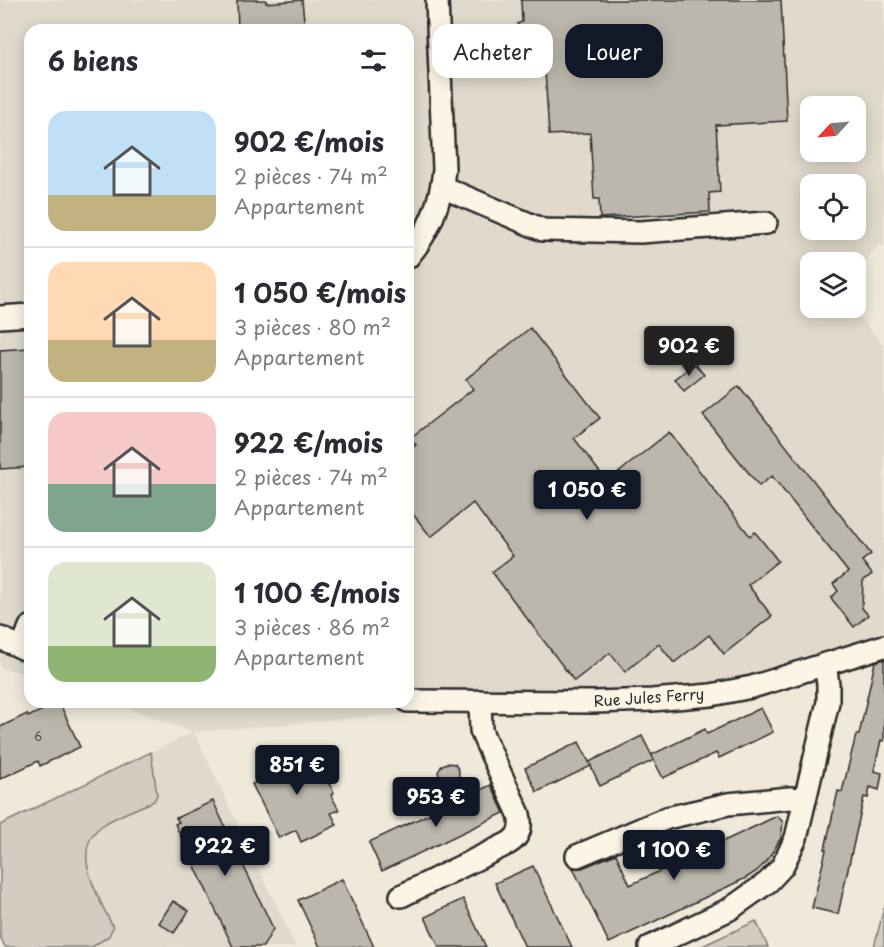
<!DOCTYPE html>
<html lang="fr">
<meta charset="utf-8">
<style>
:root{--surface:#fff;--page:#f7f7f7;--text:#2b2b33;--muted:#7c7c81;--line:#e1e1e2;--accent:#111827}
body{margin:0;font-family:"Playpen Sans",sans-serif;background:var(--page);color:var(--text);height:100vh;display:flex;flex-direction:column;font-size:22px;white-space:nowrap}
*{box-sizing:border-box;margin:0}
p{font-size:20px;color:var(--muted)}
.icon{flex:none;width:33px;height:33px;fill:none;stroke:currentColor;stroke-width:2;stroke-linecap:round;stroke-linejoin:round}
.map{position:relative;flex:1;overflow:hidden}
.side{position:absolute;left:24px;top:24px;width:390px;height:684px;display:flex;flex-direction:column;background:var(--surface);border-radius:18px;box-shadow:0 3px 15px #0003}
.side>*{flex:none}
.top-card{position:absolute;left:432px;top:24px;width:362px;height:54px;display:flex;gap:12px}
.needle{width:39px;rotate:244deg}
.tools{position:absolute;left:800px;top:96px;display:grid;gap:12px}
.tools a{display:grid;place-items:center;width:66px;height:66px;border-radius:12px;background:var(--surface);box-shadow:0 3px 15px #0003;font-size:30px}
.price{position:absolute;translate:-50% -51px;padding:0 14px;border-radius:6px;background:var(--accent);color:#fff;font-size:20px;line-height:39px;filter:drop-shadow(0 2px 3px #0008)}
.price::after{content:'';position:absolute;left:50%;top:36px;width:18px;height:14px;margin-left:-9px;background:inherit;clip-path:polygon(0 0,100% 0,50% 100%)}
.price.on{background:#222;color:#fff}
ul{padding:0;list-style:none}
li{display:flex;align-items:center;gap:18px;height:150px;padding:0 24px}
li+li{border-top:2px solid var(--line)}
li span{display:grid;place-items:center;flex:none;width:168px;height:120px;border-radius:18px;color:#555}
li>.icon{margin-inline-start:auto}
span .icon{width:72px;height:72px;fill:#fffc;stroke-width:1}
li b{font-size:26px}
h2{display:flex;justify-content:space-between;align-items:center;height:72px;padding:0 24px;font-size:26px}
.tag{padding:0 21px;border-radius:18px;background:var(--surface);box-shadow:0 3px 15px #0003;font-size:21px;line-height:54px}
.tag.on{background:var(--accent);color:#fff}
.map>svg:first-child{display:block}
.built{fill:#e0dacc;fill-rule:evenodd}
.green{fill:#d2cdc0;stroke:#7e7c76;stroke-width:1.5}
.building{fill:#bcb7ac;stroke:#2b2b2b;stroke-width:1.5}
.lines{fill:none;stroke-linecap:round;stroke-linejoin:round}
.minor-casing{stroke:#2b2b2b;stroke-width:26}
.minor{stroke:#fcf5e5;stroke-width:21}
.labels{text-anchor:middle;stroke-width:4.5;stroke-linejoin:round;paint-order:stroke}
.number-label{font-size:12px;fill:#4f4e4b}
.street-label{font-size:15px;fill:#2b2b2b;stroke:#fcf5e5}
</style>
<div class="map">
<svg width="884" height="947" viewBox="0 0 884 947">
<rect width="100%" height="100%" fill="#efe9da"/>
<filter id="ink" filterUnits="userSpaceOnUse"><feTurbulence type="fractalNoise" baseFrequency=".0167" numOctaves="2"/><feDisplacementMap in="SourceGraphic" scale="12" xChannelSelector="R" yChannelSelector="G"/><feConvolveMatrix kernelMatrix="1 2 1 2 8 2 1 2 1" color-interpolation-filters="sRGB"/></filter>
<g filter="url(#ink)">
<!-- built -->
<path class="built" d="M 0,0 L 884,0 L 884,247 L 880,243 L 855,274 L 855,262 L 810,262 L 810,308 L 853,308 L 884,347 L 884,638 L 711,695 L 462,709 L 194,732 L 296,947 L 5,947 L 0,936 L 0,825 L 193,732 L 111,702 L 408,702 L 408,30 L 30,30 L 30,675 L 0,668 ZM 810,106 L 855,106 L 855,152 L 810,152 ZM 810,184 L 855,184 L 855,230 L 810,230 Z"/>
<!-- green -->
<g class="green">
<path d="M 151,752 L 157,795 L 154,801 C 137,809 118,815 103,825 C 67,849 100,900 113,927 L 109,936 L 92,947 L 5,947 L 0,936 L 0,825 Z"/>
<polygon points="884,908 884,947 874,947"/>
<polygon points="756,921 768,947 700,947"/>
</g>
<!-- building -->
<g class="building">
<polygon points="237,0 266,0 266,3 302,0 305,30 238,30"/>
<polygon points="521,0 781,0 787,121 716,125 720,192 709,193 710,212 600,218 599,199 594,199 590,133 549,135 545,71 530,56 521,38 517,24 522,22"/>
<polygon points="530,328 600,418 574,438 607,482 669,432 750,536 755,532 778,561 748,585 772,616 724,654 709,635 674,663 659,644 625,672 610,653 574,681 492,572 513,556 473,503 431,537 408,508 408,451 416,445 410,438 473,389 466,379"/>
<polygon points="30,348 30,467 0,469 0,350"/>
<polygon points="695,364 704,375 684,391 675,379"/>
<polygon points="739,386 871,554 862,561 872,574 863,581 862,608 868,615 854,627 831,598 838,591 833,584 848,572 772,476 759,486 703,415"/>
<polygon points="884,659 884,741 881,740 874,771 882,773 879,790 870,787 868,798 864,797 838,914 812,908 826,850 825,849 838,791 842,792 856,735 859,735 875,662"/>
<polygon points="59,702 80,747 40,766 38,761 0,779 0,727 27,714 28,717"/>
<polygon points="761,708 773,732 719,758 716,753 663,778 651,755 705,729 707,734"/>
<polygon points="642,736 654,760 600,786 589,762"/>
<polygon points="579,742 591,766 537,792 525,768"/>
<polygon points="300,747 306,759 313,756 320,771 322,770 334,793 331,795 339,810 331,813 337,825 301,842 296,830 279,838 252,784 265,778 261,770 266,768 264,764"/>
<polygon points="447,763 455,764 459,771 458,791 441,780 438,772 442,765"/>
<polygon points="491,785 504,813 382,871 369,842"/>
<polygon points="213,801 272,926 273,929 263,947 233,947 175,824 179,822 176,818"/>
<polygon points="777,816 783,822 781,838 767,861 757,871 746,878 609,943 573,868 582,868 616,854 630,885"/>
<polygon points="533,866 572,947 525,947 495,883"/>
<polygon points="342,879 374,947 320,947 298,900"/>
<polygon points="463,899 486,947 439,947 425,917"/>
<polygon points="173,901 189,911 174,933 159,923"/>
</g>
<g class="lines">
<defs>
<g id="minor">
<polyline points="442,187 543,230 640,232 766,223"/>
<path d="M 408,257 C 430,231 441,203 444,169 L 437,0"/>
<polyline points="0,317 30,315"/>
<polyline points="0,638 30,651"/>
<polyline points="22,648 30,627"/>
<polyline points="408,701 595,702 652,700 711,695 752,687 884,646"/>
<polyline points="577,856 667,818 728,804 790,798 805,800"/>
<path d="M 401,896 L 509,843 C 520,836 522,827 519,814 L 484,738 L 481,730 L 480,701"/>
<polyline points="650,947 730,909 768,882 782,867 796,838 828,702 828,684 825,664"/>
</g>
</defs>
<!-- minor casing -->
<use href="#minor" class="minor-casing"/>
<!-- minor -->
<use href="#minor" class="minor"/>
</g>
</g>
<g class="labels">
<!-- number labels -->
<g class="number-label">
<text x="38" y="741">6</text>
</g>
<!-- street labels -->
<g class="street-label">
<text transform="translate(649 698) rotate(-4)" y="5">Rue Jules Ferry</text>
</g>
</g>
</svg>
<div class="tools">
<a><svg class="needle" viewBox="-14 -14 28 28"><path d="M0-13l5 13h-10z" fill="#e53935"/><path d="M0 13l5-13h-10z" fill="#7c7c81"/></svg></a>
<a><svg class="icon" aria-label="locate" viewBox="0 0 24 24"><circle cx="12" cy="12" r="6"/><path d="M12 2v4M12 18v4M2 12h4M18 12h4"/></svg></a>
<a><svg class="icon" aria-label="layers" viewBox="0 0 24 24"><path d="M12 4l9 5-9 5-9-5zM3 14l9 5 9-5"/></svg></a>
</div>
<b class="price on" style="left:689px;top:377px">902 €</b>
<b class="price" style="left:587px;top:521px">1 050 €</b>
<b class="price" style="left:297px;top:796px">851 €</b>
<b class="price" style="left:436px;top:828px">953 €</b>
<b class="price" style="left:225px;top:877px">922 €</b>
<b class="price" style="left:674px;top:881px">1 100 €</b>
<div class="top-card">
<a class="tag">Acheter</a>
<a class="tag on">Louer</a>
</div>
<section class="side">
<h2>6 biens<svg class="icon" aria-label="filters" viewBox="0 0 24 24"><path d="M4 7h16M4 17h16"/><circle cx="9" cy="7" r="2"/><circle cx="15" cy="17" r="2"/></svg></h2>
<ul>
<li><span style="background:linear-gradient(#bfe0f5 70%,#c2b280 0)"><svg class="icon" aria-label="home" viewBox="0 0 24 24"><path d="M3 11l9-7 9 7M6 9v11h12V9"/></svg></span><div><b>902 €/mois</b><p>2 pièces · 74 m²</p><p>Appartement</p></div></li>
<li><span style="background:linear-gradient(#ffd9b3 65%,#c2b280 0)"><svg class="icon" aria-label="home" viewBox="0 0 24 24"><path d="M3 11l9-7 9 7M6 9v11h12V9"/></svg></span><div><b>1 050 €/mois</b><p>3 pièces · 80 m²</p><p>Appartement</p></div></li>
<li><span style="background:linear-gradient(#f6c9c9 60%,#7fa58c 0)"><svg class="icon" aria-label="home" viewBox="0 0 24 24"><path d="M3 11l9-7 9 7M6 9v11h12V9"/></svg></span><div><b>922 €/mois</b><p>2 pièces · 74 m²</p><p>Appartement</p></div></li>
<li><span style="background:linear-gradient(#dfe7d0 70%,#8fb573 0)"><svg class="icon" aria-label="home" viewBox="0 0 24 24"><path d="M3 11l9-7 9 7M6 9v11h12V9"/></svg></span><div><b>1 100 €/mois</b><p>3 pièces · 86 m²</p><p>Appartement</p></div></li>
</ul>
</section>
</div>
